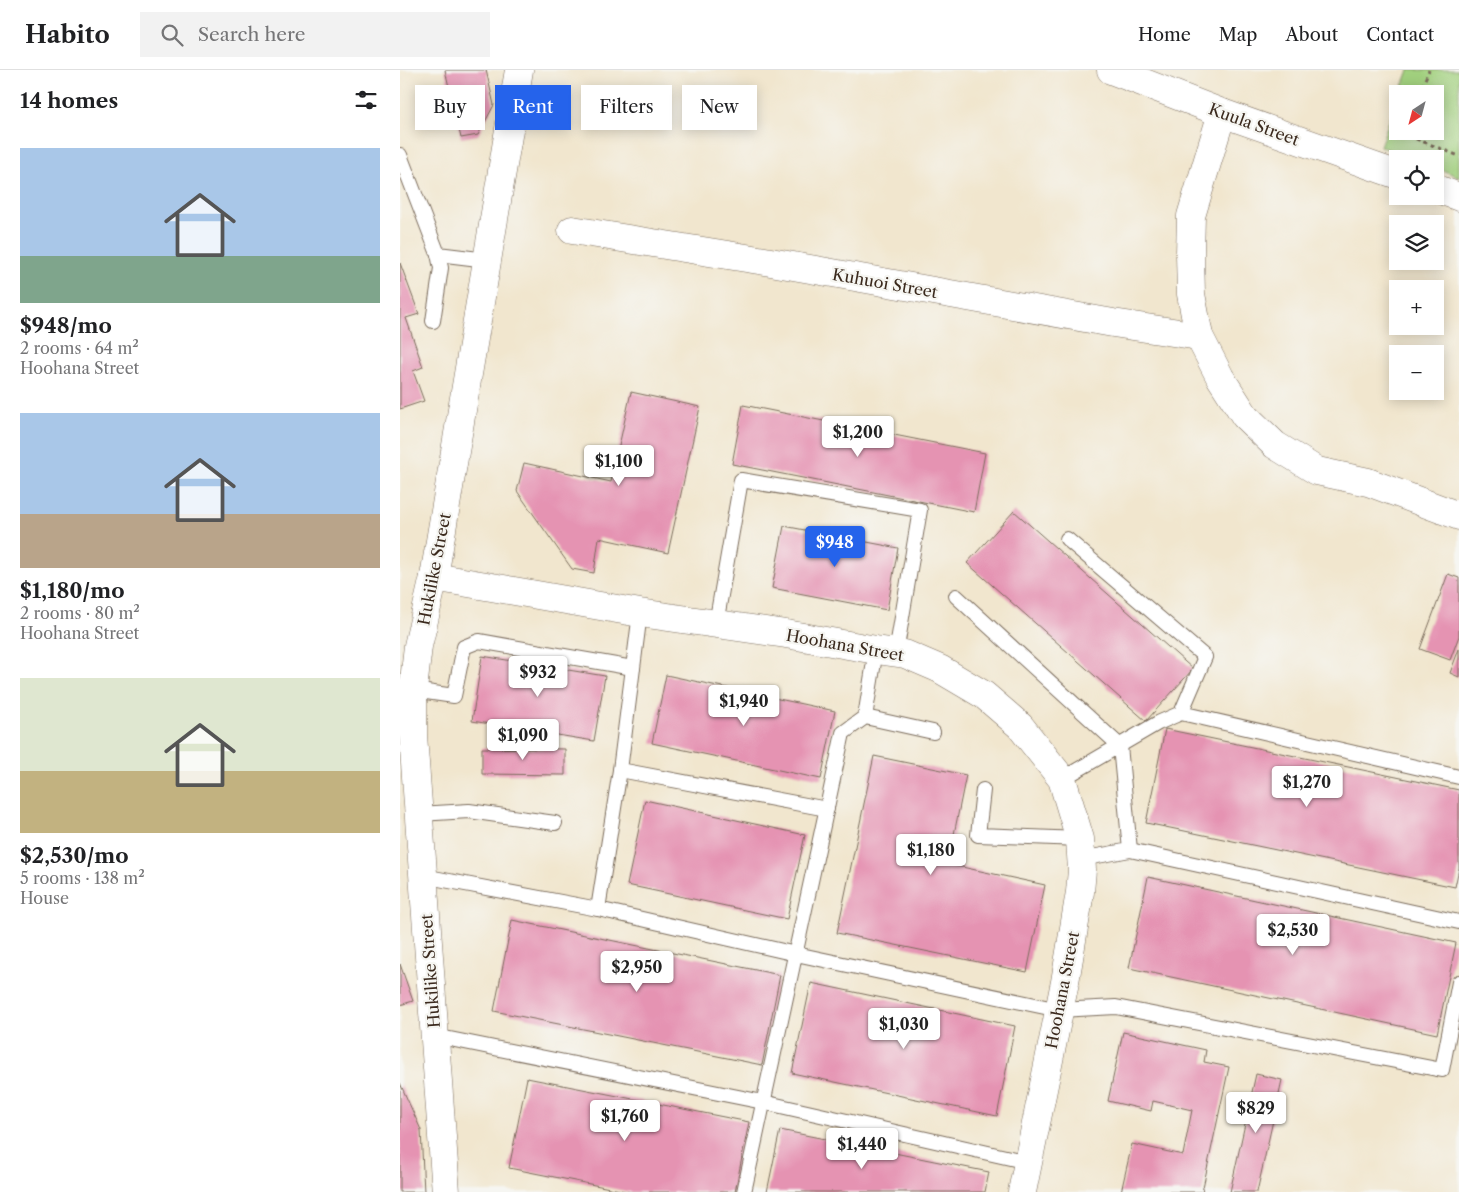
<!DOCTYPE html>
<meta charset="utf-8">
<style>
:root{--surface:#fff;--page:#f2f2f2;--text:#202124;--muted:#757577;--line:#e0e0e0;--accent:#2563eb}
body{margin:0;font-family:"Libre Caslon Text",serif;background:var(--page);color:var(--text);height:100vh;display:flex;flex-direction:column;font-size:19px;white-space:nowrap}
*{box-sizing:border-box;margin:0}
p{font-size:16px;color:var(--muted)}
.icon{flex:none;width:28px;height:28px;fill:none;stroke:currentColor;stroke-width:2;stroke-linecap:round;stroke-linejoin:round}
.map{position:relative;flex:1;overflow:hidden}
.drawer{display:flex;flex-direction:column;background:var(--surface);width:400px}
.drawer>*{flex:none}
.banner{position:absolute;left:15px;top:15px;width:475px;height:45px;display:flex;gap:10px}
.needle{width:32px;rotate:216deg}
.tools{position:absolute;left:989px;top:15px;display:grid;gap:10px}
.tools a{display:grid;place-items:center;width:55px;height:55px;border-radius:0px;background:var(--surface);box-shadow:0 2px 12px #0003;font-size:25px}
.price{position:absolute;translate:-50% -42px;padding:0 11px;border-radius:5px;background:#fff;color:#222;font-size:16px;line-height:32px;filter:drop-shadow(0 1px 2px #0008)}
.price::after{content:'';position:absolute;left:50%;top:30px;width:15px;height:11px;margin-left:-8px;background:inherit;clip-path:polygon(0 0,100% 0,50% 100%)}
.price.on{background:var(--accent);color:#fff}
ul{padding:0;list-style:none}
li{display:grid;align-content:center;gap:10px;height:265px;padding:0 20px}
li span{display:grid;place-items:center;height:155px;border-radius:0px;color:#555}
li>.icon{margin-inline-start:auto}
span .icon{width:90px;height:90px;fill:#fffc;stroke-width:1}
li b{font-size:21px}
h2{display:flex;justify-content:space-between;align-items:center;height:60px;padding:0 20px;font-size:21px}
.pill{padding:0 18px;border-radius:0px;background:var(--surface);box-shadow:0 2px 12px #0003;font-size:18px;line-height:45px}
.pill.on{background:var(--accent);color:#fff}
header{display:flex;align-items:center;gap:30px;box-sizing:border-box;height:70px;padding:0 25px;background:var(--surface);border-bottom:1px solid var(--line)}
header strong{font-size:24px}
nav{display:flex;gap:28px;margin-inline-start:auto;font-size:18px}
.search{width:350px;height:45px;background:var(--page);display:flex;align-items:center;gap:12px;box-sizing:border-box;padding:0 18px;border-radius:0px;color:var(--muted);font-size:19px}
main{display:flex;flex:1;min-height:0}
.map>svg:first-child{display:block}
.green{fill:#a1d07e;stroke:#6e7d4e}
.building{fill:#e593b2}
.lines{fill:none;stroke-linecap:round;stroke-linejoin:round}
.lane-casing{stroke:#7b6c5c;stroke-width:16}
.street-casing{stroke:#7b6c5c;stroke-width:29}
.path{stroke:#7b6c5c;stroke-width:3;stroke-dasharray:4 4;stroke-linecap:butt}
.lane{stroke:#fff;stroke-width:14}
.street{stroke:#fff;stroke-width:28}
.labels{text-anchor:middle;stroke-width:4.5;stroke-linejoin:round;paint-order:stroke}
.street-label{font-size:16px;fill:#3b2a1e;stroke:#f6f6f2}
</style>
<header>
<strong>Habito</strong>
<div class="search"><svg class="icon" aria-label="search" viewBox="0 0 24 24"><circle cx="10" cy="10" r="6"/><path d="M15 15l6 6"/></svg>Search here</div>
<nav><a>Home</a><a>Map</a><a>About</a><a>Contact</a></nav>
</header>
<main>
<section class="drawer">
<h2>14 homes<svg class="icon" aria-label="filters" viewBox="0 0 24 24"><path d="M4 7h16M4 17h16"/><circle cx="9" cy="7" r="2"/><circle cx="15" cy="17" r="2"/></svg></h2>
<ul>
<li><span style="background:linear-gradient(#a9c7e8 70%,#7fa58c 0)"><svg class="icon" aria-label="home" viewBox="0 0 24 24"><path d="M3 11l9-7 9 7M6 9v11h12V9"/></svg></span><div><b>$948/mo</b><p>2 rooms · 64 m²</p><p>Hoohana Street</p></div></li>
<li><span style="background:linear-gradient(#a9c7e8 65%,#b9a48a 0)"><svg class="icon" aria-label="home" viewBox="0 0 24 24"><path d="M3 11l9-7 9 7M6 9v11h12V9"/></svg></span><div><b>$1,180/mo</b><p>2 rooms · 80 m²</p><p>Hoohana Street</p></div></li>
<li><span style="background:linear-gradient(#dfe7d0 60%,#c2b280 0)"><svg class="icon" aria-label="home" viewBox="0 0 24 24"><path d="M3 11l9-7 9 7M6 9v11h12V9"/></svg></span><div><b>$2,530/mo</b><p>5 rooms · 138 m²</p><p>House</p></div></li>
</ul>
</section>
<div class="map">
<svg width="1059" height="1122" viewBox="0 0 1059 1122">
<rect width="100%" height="100%" fill="#f6f6f2"/>
<filter id="ink" filterUnits="userSpaceOnUse"><feTurbulence type="fractalNoise" baseFrequency=".02" numOctaves="2"/><feDisplacementMap in="SourceGraphic" scale="10" xChannelSelector="R" yChannelSelector="G"/><feConvolveMatrix kernelMatrix="1 2 1 2 8 2 1 2 1" color-interpolation-filters="sRGB"/></filter>
<filter id="wash" filterUnits="userSpaceOnUse"><feTurbulence type="fractalNoise" baseFrequency=".0096" numOctaves="4" result="noise"/><feDisplacementMap in="SourceGraphic" scale="20" xChannelSelector="R" yChannelSelector="G"/><feGaussianBlur stdDeviation="1.12" result="paint"/><feColorMatrix in="noise" values="0 0 0 0 0 0 0 0 0 0 0 0 0 0 0 0 0 1.4 0 .05"/><feComposite in="paint" operator="in"/></filter>
<g filter="url(#wash)">
<rect width="100%" height="100%" fill="#f1e6ce"/>
<!-- green -->
<polygon class="green" points="1009,0 1059,0 1059,107 1035,97 1035,89 1013,89 980,76 997,30 998,61 1035,61 1035,24 1000,24"/>
<g id="blocks">
<!-- building -->
<g class="building">
<polygon points="45,0 86,0 94,35 78,65 61,68"/>
<polygon points="0,193 19,244 6,248 23,297 13,301 24,331 0,339"/>
<polygon points="231,322 300,337 268,483 199,468 194,503 172,499 117,421 124,393 211,412"/>
<polygon points="343,335 585,383 574,442 332,394"/>
<polygon points="614,441 793,599 746,651 567,493"/>
<polygon points="384,456 498,478 487,540 372,518"/>
<polygon points="1048,504 1059,508 1059,566 1050,590 1020,579"/>
<polygon points="1059,579 1059,607 1050,603"/>
<polygon points="82,586 205,606 194,671 72,651"/>
<polygon points="266,605 435,641 421,709 252,673"/>
<polygon points="765,659 1059,720 1059,798 1055,817 746,753"/>
<polygon points="82,678 165,679 165,705 82,704"/>
<polygon points="474,686 566,705 548,794 645,815 627,902 437,863"/>
<polygon points="245,730 405,765 387,849 227,815"/>
<polygon points="748,807 1056,873 1037,964 729,898"/>
<polygon points="112,850 380,905 362,995 94,941"/>
<polygon points="0,894 13,931 0,935"/>
<polygon points="411,913 615,956 597,1046 392,1003"/>
<polygon points="723,962 806,980 804,992 829,997 802,1122 721,1122 732,1074 783,1085 792,1040 753,1031 751,1041 708,1031"/>
<polygon points="856,1004 882,1010 857,1122 830,1122"/>
<polygon points="127,1008 349,1052 335,1122 230,1122 109,1098"/>
<polygon points="0,1013 21,1060 24,1122 0,1122"/>
<polygon points="380,1060 589,1102 585,1122 367,1122"/>
</g>
</g>
</g>
<g filter="url(#ink)">
<use href="#blocks" fill-opacity="0" stroke="#7b6c5c" stroke-width="1"/>
<g class="lines">
<defs>
<g id="lane">
<polyline points="0,85 38,184 87,190"/>
<polyline points="33,251 41,198 38,184"/>
<polyline points="667,469 805,587 781,643"/>
<polyline points="556,526 720,676 730,780"/>
<polyline points="240,543 220,700 427,739"/>
<polyline points="316,554 341,410 520,440 496,583"/>
<polyline points="13,620 54,626 64,577 79,571 233,598"/>
<polyline points="465,647 476,580"/>
<polyline points="220,700 198,839 396,884 659,940 716,937 1042,1000 1059,912"/>
<polyline points="662,709 758,653 781,643 1059,707"/>
<polyline points="583,720 578,765 680,769"/>
<polyline points="19,744 69,741 155,753"/>
<polyline points="681,789 730,780 1059,852"/>
<polyline points="23,806 198,839"/>
<polyline points="35,966 363,1032 628,1092"/>
<polyline points="344,1122 443,663 465,647 533,662"/>
</g>
<g id="street">
<polyline points="711,0 822,43 998,105"/>
<polyline points="822,43 791,146 790,184 791,224 799,266 820,307 845,346 875,375 917,401 968,412 1059,446"/>
<polyline points="1035,118 1059,127"/>
<polyline points="172,160 365,191 713,253 799,266"/>
<polyline points="34,507 240,543 386,564 476,580 505,584 540,599 584,625 620,656 662,709 680,769 682,800 680,822 665,912 622,1122"/>
<polyline points="46,1122 13,665 13,620 18,576 34,507 119,0"/>
</g>
</defs>
<!-- lane casing -->
<use href="#lane" class="lane-casing"/>
<!-- street casing -->
<use href="#street" class="street-casing"/>
<!-- path -->
<g class="path">
<polyline points="1019,24 1029,0"/>
<polyline points="1005,61 1004,64 1059,86"/>
</g>
<!-- lane -->
<use href="#lane" class="lane"/>
<!-- street -->
<use href="#street" class="street"/>
</g>
</g>
<g class="labels">
<!-- street labels -->
<g class="street-label">
<text transform="translate(854 54) rotate(20)" y="6">Kuula Street</text>
<text transform="translate(485 213) rotate(10)" y="6">Kuhuoi Street</text>
<text transform="translate(34 499) rotate(-79)" y="6">Hukilike Street</text>
<text transform="translate(445 575) rotate(10)" y="6">Hoohana Street</text>
<text transform="translate(30 901) rotate(-94)" y="6">Hukilike Street</text>
<text transform="translate(662 920) rotate(-79)" y="6">Hoohana Street</text>
</g>
</g>
</svg>
<div class="tools">
<a><svg class="needle" viewBox="-14 -14 28 28"><path d="M0-13l5 13h-10z" fill="#e53935"/><path d="M0 13l5-13h-10z" fill="#757577"/></svg></a>
<a><svg class="icon" aria-label="locate" viewBox="0 0 24 24"><circle cx="12" cy="12" r="6"/><path d="M12 2v4M12 18v4M2 12h4M18 12h4"/></svg></a>
<a><svg class="icon" aria-label="layers" viewBox="0 0 24 24"><path d="M12 4l9 5-9 5-9-5zM3 14l9 5 9-5"/></svg></a>
<a>+</a>
<a>−</a>
</div>
<b class="price" style="left:458px;top:388px">$1,200</b>
<b class="price" style="left:219px;top:417px">$1,100</b>
<b class="price on" style="left:435px;top:498px">$948</b>
<b class="price" style="left:138px;top:628px">$932</b>
<b class="price" style="left:344px;top:657px">$1,940</b>
<b class="price" style="left:123px;top:691px">$1,090</b>
<b class="price" style="left:907px;top:738px">$1,270</b>
<b class="price" style="left:531px;top:806px">$1,180</b>
<b class="price" style="left:893px;top:886px">$2,530</b>
<b class="price" style="left:237px;top:923px">$2,950</b>
<b class="price" style="left:504px;top:980px">$1,030</b>
<b class="price" style="left:856px;top:1064px">$829</b>
<b class="price" style="left:225px;top:1072px">$1,760</b>
<b class="price" style="left:462px;top:1100px">$1,440</b>
<div class="banner">
<a class="pill">Buy</a>
<a class="pill on">Rent</a>
<a class="pill">Filters</a>
<a class="pill">New</a>
</div>
</div>
</main>
